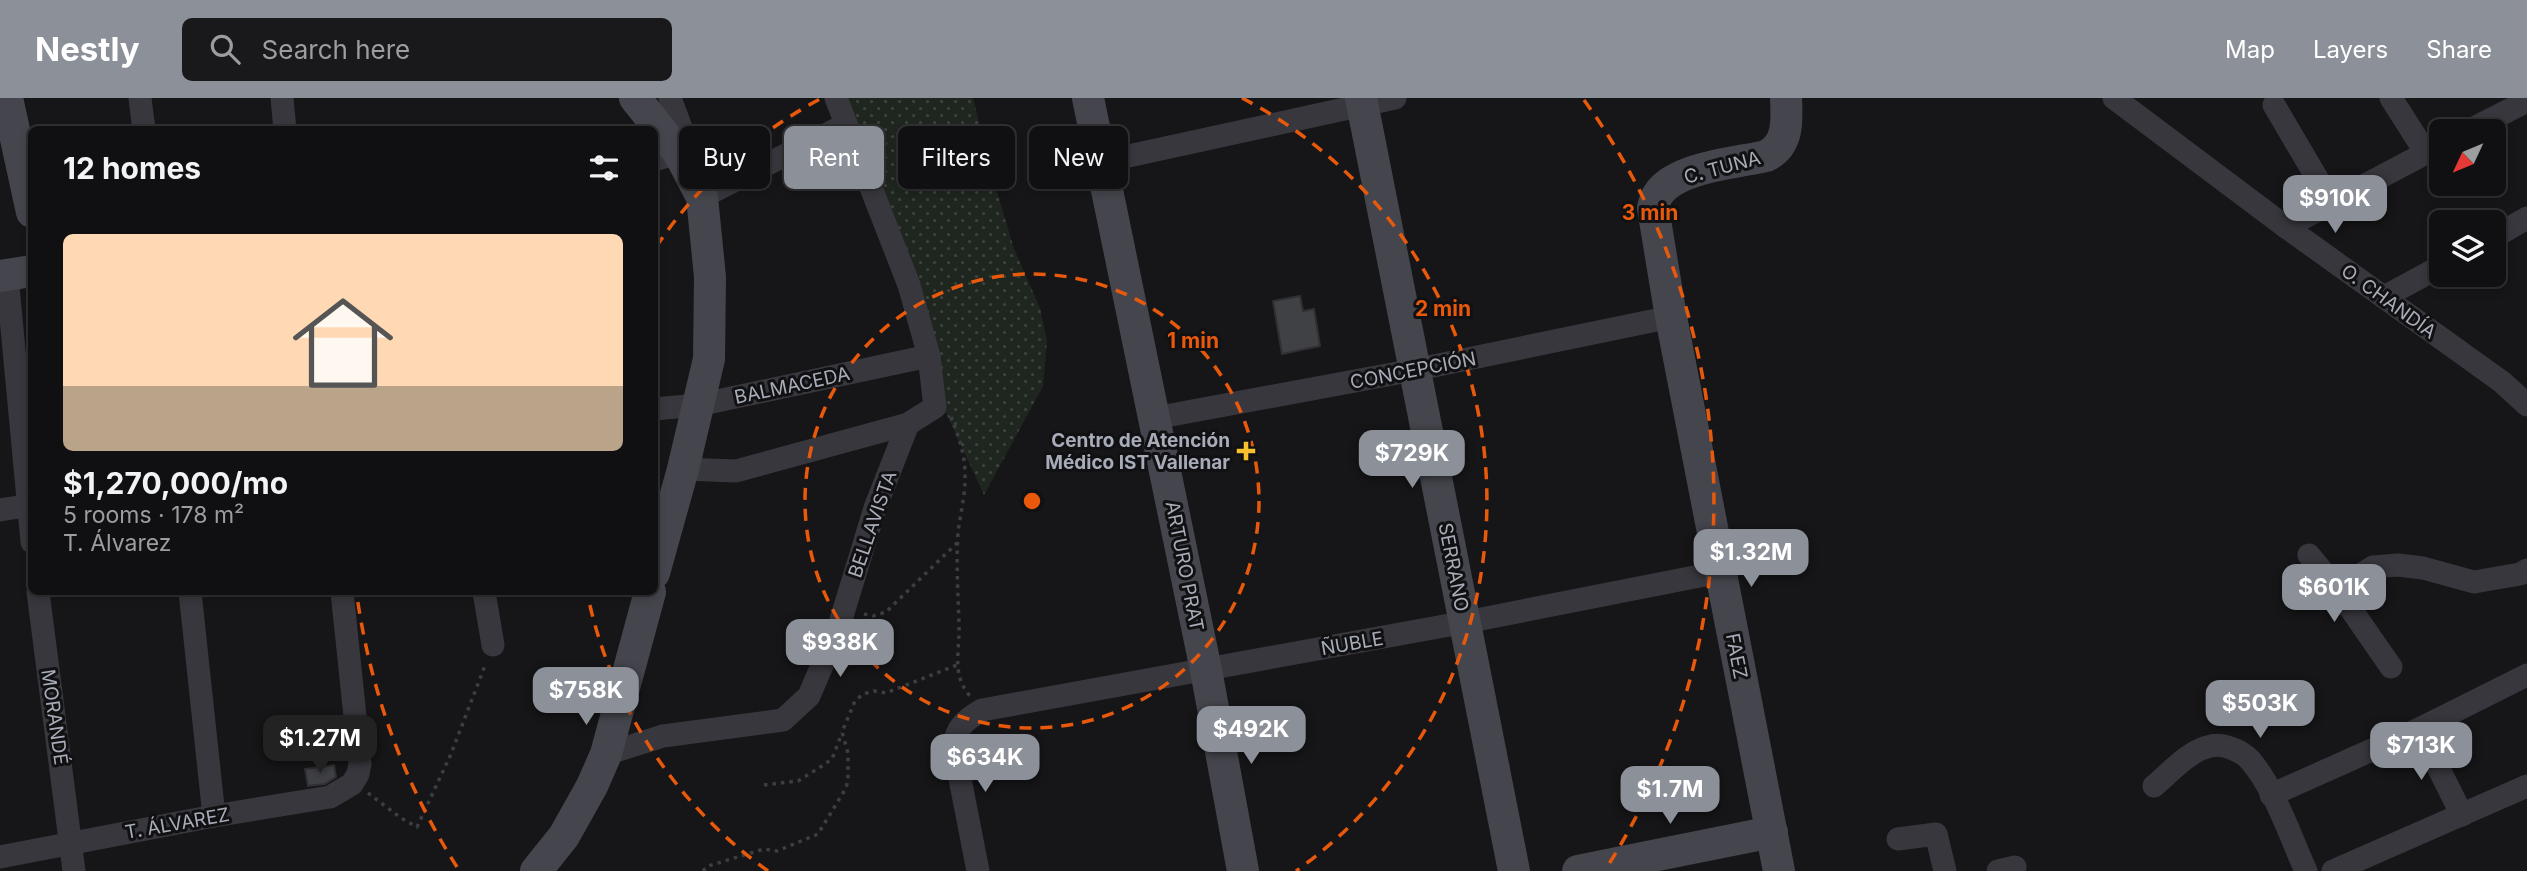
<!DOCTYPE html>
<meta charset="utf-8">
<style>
:root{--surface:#101012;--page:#19191b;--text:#f1f3f6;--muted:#9c9d9f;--line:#303032;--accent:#8c9099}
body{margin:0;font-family:Inter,sans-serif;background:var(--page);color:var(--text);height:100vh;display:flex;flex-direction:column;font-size:26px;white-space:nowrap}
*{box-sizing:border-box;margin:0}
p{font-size:23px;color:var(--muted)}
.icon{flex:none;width:38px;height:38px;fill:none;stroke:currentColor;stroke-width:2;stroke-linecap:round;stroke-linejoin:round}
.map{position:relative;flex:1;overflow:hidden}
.side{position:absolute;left:28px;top:28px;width:630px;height:469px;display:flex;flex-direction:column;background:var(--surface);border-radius:10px;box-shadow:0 4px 10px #0003,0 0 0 2px var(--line)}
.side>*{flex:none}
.top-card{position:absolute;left:679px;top:28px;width:665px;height:63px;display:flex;gap:14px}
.needle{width:46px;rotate:226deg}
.fabs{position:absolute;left:2429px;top:21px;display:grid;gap:14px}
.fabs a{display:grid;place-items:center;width:77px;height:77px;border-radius:10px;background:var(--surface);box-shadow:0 4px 10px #0003,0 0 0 2px var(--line);font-size:35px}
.price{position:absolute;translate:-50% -60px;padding:0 16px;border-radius:14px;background:var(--accent);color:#fff;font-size:23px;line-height:46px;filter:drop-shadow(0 2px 4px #0008)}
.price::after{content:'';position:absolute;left:50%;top:42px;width:21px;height:16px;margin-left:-10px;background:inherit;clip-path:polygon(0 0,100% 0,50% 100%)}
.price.selected{background:#222;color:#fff}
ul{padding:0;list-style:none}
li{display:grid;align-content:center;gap:14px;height:371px;padding:0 35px}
li span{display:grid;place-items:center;height:217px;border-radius:10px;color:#555}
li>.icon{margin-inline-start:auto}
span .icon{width:126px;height:126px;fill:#fffc;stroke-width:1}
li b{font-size:30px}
h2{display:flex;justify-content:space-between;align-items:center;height:84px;padding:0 35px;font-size:30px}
.tag{padding:0 24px;border-radius:10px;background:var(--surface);box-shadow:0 4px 10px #0003,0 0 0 2px var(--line);font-size:24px;line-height:63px}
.tag.selected{background:var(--accent);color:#fff}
header{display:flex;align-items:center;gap:42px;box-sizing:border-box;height:98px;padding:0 35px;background:var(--accent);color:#fff}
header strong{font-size:33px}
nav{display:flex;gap:38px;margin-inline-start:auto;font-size:24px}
.search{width:490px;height:63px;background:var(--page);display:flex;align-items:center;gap:18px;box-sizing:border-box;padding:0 24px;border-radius:10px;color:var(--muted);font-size:26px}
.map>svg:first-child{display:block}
.grass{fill:url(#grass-dots)}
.building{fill:#404145;stroke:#303034;stroke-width:2}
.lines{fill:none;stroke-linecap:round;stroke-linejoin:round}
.path{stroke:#3d3e44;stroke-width:3.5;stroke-dasharray:3.5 5;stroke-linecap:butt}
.street{stroke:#37373d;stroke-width:23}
.secondary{stroke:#45464d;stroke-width:32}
.ring{fill:none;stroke:#e8590c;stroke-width:3.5;stroke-dasharray:12 9}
.poi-dot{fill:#f8bf2e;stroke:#111113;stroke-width:2.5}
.labels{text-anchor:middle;stroke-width:6;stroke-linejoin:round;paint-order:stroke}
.street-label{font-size:19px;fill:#a7acb8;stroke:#111113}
.poi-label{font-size:19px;font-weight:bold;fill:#a7acb8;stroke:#111113;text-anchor:end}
.centre{fill:#e8590c;stroke:#111113;stroke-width:3.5}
.ring-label{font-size:21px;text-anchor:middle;font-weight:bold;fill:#e8590c;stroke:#111113;stroke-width:6;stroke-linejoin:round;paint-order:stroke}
</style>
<header>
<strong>Nestly</strong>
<div class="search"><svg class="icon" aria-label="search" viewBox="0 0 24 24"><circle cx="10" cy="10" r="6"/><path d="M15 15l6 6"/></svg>Search here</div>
<nav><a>Map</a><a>Layers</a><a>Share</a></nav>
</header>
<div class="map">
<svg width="2527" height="773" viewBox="0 0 2527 773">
<defs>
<pattern id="grass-dots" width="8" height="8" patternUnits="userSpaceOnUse" patternTransform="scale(1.75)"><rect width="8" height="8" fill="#1e261f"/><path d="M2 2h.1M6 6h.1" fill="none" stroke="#3c433d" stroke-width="1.8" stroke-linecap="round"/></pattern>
</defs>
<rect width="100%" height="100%" fill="#161618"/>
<!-- grass -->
<polygon class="grass" points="847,0 973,0 990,70 1014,151 1040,210 1047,243 1043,288 984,397 946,315 939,256"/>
<!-- building -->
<g class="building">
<polygon points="1300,198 1303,213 1314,211 1320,248 1282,256 1273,203"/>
<polygon points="334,667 336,679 325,686 308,688 305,671"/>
</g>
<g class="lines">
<!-- path -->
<g class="path">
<path d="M 951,319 C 959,339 966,359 965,381 C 965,399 960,417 958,435 C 956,466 958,495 959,526 C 960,552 951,577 970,598"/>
<polyline points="864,516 873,518 886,514 957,445"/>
<polyline points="764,687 798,683 822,668 832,661 842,635"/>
<polyline points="368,695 401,720 417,729 451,656 486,565"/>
<polyline points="703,773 708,768 764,751 777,753 818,736 846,690 848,681 848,655 842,634 855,603 863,596 874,593 886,595 957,567"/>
</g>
<!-- street -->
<g class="street">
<polyline points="140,0 144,32"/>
<polyline points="282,0 285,32"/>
<polyline points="2114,0 2286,129 2502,284 2527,307"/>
<polyline points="2391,0 2426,55"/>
<polyline points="2274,7 2331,104"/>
<polyline points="2468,33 2527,3"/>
<polyline points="654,62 679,55 683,35 670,0"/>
<polyline points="1101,64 1395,0"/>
<polyline points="702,99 845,27"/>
<polyline points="2286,129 2441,47"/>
<polyline points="2494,139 2527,120"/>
<polyline points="7,177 32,444"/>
<polyline points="2384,199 2441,168"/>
<polyline points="654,311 698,307 929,258"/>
<polyline points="1155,320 1414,272 1671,219"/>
<polyline points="683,371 736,373 908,326 935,309 929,258 909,187 836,0"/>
<polyline points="0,412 32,407"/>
<polyline points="2309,457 2337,491 2391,569"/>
<polyline points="2337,491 2373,469 2398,467 2423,470 2474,484 2520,476 2527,472"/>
<polyline points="38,494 74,773"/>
<polyline points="190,494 214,718"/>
<polyline points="484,494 493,547"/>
<polyline points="2419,631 2462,717"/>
<polyline points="606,656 663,638 783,622 809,598 840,525 875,410 908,326"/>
<path d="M 2154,688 C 2170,675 2189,652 2211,648 C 2223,645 2242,653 2250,662 C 2275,691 2290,738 2306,773"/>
<polyline points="2271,697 2419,631 2527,577"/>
<polyline points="1898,741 1936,736 1945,773"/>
<polyline points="0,759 214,718 330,699 352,686 358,676 360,666 342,494"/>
<path d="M 978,773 L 954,650 C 955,630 965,622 982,612 L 1466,524 L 1720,474"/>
<polyline points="1998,773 2015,769"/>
<polyline points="2333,773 2527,688"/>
</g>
<!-- secondary -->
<g class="secondary">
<polyline points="7,0 32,114"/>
<polyline points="635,0 679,55 702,99 710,179 709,261 683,371 654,475"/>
<polyline points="1088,0 1206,572 1243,773"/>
<polyline points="1361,0 1514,773"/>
<polyline points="0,178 32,173"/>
<polyline points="536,773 564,738 592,688 606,656 650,494"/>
<polyline points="1578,773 1772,734"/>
<path d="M 1779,773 L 1671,219 L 1653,110 C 1654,105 1656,99 1659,95 C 1678,69 1736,65 1766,58 C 1789,47 1787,22 1786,0"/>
</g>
</g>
<!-- distance rings -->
<g class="ring">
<circle cx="1032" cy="403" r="227"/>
<path d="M768 773A454 454 0 0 1 587 494M656 149A454 454 0 0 1 822 0M1242 0A454 454 0 0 1 1296 773"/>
<path d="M457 769A682 682 0 0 1 357 498M1584 2A682 682 0 0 1 1607 769"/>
</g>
<!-- markers -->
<path class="poi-dot" d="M1242.5 342.5h7v7h7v7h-7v7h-7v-7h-7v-7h7z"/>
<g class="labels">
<!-- street labels -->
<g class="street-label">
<text transform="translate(1722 69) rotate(-15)" y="7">C. TUNA</text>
<text transform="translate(2389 203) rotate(36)" y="7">O. CHANDÍA</text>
<text transform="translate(1413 272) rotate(-11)" y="7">CONCEPCIÓN</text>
<text transform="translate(792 287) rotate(-12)" y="7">BALMACEDA</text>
<text transform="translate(872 426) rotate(-71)" y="7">BELLAVISTA</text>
<text transform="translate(1185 468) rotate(79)" y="7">ARTURO PRAT</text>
<text transform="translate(1454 469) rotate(79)" y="7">SERRANO</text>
<text transform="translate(1352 545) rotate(-10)" y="7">ÑUBLE</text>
<text transform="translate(1737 558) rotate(79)" y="7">FAEZ</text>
<text transform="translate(55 619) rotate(82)" y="7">MORANDÉ</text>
<text transform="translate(177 725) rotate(-10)" y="7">T. ÁLVAREZ</text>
</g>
<!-- poi labels -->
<g class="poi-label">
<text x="1230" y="349">Centro de Atención<tspan x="1230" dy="22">Médico IST Vallenar</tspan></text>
</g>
</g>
<circle cx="1032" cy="403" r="10" class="centre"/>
<g class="ring-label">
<text x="1650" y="122">3 min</text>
<text x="1443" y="218">2 min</text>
<text x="1193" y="250">1 min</text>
</g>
</svg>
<div class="fabs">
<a><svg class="needle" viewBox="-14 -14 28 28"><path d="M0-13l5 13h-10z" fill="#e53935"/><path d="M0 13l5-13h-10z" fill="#9c9d9f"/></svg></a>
<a><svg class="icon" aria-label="layers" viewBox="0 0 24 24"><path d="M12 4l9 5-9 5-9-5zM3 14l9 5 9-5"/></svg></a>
</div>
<b class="price" style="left:2335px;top:137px">$910K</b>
<b class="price" style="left:1412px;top:392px">$729K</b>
<b class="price" style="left:1751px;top:491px">$1.32M</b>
<b class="price" style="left:2334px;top:526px">$601K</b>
<b class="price" style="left:840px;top:581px">$938K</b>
<b class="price" style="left:586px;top:629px">$758K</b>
<b class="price" style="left:2260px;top:642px">$503K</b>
<b class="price" style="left:1251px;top:668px">$492K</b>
<b class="price selected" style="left:320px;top:677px">$1.27M</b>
<b class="price" style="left:2421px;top:684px">$713K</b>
<b class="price" style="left:985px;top:696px">$634K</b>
<b class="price" style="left:1670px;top:728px">$1.7M</b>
<div class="top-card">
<a class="tag">Buy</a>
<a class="tag selected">Rent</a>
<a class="tag">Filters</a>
<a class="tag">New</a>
</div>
<section class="side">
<h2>12 homes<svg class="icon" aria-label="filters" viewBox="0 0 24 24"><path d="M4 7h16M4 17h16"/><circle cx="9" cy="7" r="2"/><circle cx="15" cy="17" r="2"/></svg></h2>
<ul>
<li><span style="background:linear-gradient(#ffd9b3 70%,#b9a48a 0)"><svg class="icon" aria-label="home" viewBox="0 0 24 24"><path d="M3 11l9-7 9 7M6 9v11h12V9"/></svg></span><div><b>$1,270,000/mo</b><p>5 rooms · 178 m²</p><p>T. Álvarez</p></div></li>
</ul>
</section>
</div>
